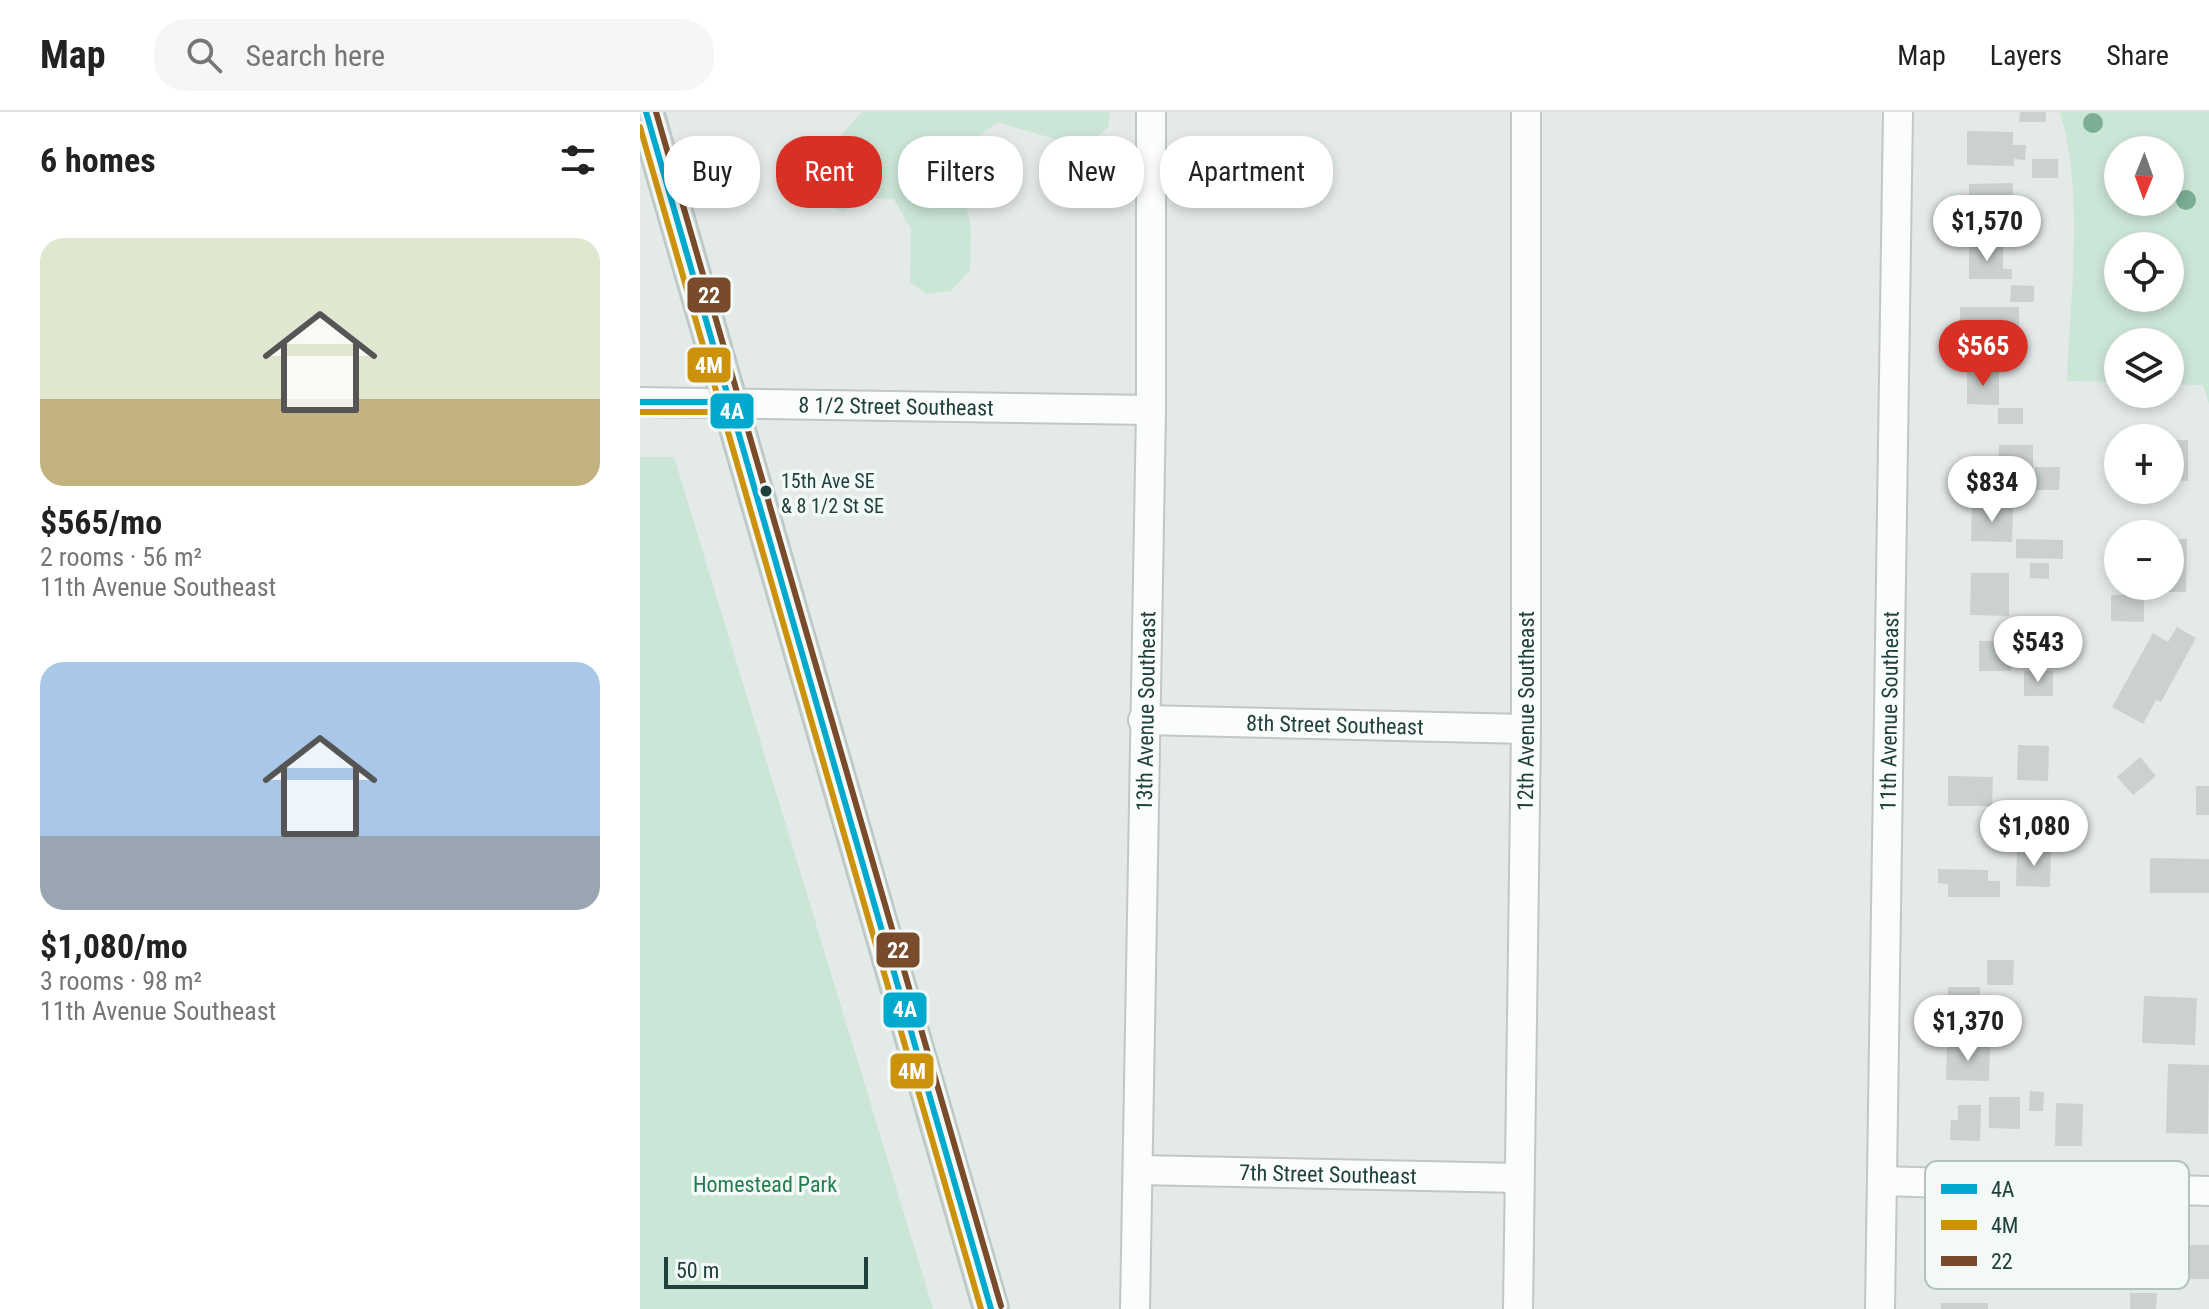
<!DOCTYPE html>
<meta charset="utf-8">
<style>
:root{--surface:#fff;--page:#f6f6f6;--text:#222;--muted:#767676;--line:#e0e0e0;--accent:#d93025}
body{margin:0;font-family:"Roboto Condensed",sans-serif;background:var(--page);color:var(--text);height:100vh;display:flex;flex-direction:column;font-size:30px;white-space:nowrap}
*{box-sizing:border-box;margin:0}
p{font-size:26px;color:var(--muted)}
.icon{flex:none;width:44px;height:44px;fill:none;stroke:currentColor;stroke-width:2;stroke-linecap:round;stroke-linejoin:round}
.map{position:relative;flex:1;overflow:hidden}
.details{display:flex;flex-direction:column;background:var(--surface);width:640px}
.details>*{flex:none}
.hud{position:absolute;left:24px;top:24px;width:760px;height:72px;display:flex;gap:16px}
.needle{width:52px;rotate:181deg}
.controls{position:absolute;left:1464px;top:24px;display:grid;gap:16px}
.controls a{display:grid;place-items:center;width:80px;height:80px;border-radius:50%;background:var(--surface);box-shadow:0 4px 12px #0003;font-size:40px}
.scale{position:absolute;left:24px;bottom:20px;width:204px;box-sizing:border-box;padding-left:8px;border:4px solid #1f403b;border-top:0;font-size:22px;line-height:28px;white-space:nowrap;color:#1f403b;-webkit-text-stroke:6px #f2f9f6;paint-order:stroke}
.price{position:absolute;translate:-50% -68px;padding:0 18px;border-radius:28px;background:#fff;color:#222;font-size:26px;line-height:52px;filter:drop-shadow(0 2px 4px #0008)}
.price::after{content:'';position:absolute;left:50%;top:48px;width:24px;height:18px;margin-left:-12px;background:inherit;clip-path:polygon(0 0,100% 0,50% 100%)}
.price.selected{background:var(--accent);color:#fff}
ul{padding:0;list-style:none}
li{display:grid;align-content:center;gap:16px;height:424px;padding:0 40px}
li span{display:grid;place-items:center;height:248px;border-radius:24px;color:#555}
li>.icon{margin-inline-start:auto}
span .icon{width:144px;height:144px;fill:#fffc;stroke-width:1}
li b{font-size:34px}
h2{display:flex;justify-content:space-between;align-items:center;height:96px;padding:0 40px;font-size:34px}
.tag{padding:0 28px;border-radius:32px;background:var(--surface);box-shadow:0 4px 12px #0003;font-size:28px;line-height:72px}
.tag.selected{background:var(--accent);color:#fff}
header{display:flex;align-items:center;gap:48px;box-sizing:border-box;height:112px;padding:0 40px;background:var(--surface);border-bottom:2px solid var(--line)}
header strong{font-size:38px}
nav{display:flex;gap:44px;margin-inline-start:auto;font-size:28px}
.search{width:560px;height:72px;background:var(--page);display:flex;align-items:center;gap:20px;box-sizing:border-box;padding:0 28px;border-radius:32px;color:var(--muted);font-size:30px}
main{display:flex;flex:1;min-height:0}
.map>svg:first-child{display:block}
.green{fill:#cbe5d6;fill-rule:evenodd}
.building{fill:#cad1cf}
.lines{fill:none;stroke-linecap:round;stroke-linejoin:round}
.minor-casing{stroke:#c1c7c5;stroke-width:32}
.major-casing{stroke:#bcc7c5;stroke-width:38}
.minor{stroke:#fbfcfc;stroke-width:28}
.major{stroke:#ccd6d4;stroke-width:34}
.bus-1-casing{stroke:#f2f9f6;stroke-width:12}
.bus-2-casing{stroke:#f2f9f6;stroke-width:12}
.bus-3-casing{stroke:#f2f9f6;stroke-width:12}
.bus-1{stroke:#00a9ce;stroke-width:6}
.bus-2{stroke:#cc920c;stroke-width:6}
.bus-3{stroke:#7a4b2a;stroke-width:6}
.tree{fill:#7bae94}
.bus-dot{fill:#1f403b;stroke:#f2f9f6;stroke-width:3}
.labels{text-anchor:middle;stroke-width:7;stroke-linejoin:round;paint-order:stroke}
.bus-label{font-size:20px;fill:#1f403b;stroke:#f2f9f6;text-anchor:start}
.street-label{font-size:22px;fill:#1f403b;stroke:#f2f9f6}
.park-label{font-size:22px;fill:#257c4f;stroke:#f2f9f6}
.key{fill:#f2f9f6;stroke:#b3c2be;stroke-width:2}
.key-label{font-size:22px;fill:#1f403b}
.line-badge{stroke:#f2f9f6;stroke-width:3}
.badge-label{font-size:22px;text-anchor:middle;font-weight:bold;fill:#fff}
</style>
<header>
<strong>Map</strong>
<div class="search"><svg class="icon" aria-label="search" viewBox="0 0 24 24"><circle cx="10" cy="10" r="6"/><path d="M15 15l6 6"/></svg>Search here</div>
<nav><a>Map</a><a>Layers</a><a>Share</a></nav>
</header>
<main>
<section class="details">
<h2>6 homes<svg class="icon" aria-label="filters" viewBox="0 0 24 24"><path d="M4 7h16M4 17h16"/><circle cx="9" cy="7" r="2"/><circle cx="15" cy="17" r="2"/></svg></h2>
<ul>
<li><span style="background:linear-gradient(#dfe7d0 65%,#c2b280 0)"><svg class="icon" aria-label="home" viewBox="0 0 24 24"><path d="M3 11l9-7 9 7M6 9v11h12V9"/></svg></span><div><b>$565/mo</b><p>2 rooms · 56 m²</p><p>11th Avenue Southeast</p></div></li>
<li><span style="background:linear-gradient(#a9c7e8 70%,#9aa5b1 0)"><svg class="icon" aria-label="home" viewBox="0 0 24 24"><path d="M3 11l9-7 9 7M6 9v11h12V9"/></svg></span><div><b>$1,080/mo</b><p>3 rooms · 98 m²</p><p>11th Avenue Southeast</p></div></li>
</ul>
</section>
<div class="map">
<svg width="1569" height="1197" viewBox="0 0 1569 1197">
<rect width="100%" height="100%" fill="#e4eae8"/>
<!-- green -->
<g class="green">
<path d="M 222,0 L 470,0 L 468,15 L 445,36 L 358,10 L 327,32 L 323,76 L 331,118 L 330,158 L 311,179 L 286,182 L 270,170 L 271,117 L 254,87 L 226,86 L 203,100 L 184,93 C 182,38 187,39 222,0 Z"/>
<path d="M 1420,0 L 1569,0 L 1569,292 L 1563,273 L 1530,272 L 1530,230 L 1478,230 L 1478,270 L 1427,269 C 1430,182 1445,84 1420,0 ZM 1478,38 L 1530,38 L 1530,90 L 1478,90 ZM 1478,134 L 1530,134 L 1530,186 L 1478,186 Z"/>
<polygon points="0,345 34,345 293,1197 0,1197"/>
</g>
<!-- building -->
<g class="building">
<polygon points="1380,0 1406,0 1406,10 1379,10"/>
<polygon points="1327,19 1373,20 1373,33 1386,33 1385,48 1374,47 1374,54 1327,53"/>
<rect x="1392" y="47" width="26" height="19"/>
<polygon points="1373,71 1373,105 1329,105 1329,72"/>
<polygon points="1329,132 1363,133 1363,157 1372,157 1372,167 1329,167"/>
<polygon points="1371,173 1394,174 1394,190 1370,190"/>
<polygon points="1320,195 1379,195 1379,228 1387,228 1387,241 1349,241 1349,247 1320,247"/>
<polygon points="1327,258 1359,259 1359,293 1327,292"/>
<rect x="1358" y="296" width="25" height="16"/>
<polygon points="1530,328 1548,328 1548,369 1530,368"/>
<polygon points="1359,333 1393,333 1393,360 1358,360"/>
<polygon points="1395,355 1420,355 1419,378 1395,378"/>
<polygon points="1332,395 1373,395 1372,430 1331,429"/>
<polygon points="1376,427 1423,428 1423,447 1376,446"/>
<polygon points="1530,427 1547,427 1546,480 1507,480 1507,474 1530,474"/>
<polygon points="1390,451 1409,451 1409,467 1390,466"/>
<polygon points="1331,461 1369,461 1369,504 1330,503"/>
<polygon points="1471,483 1504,483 1504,510 1471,509"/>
<polygon points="1537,515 1556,526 1521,590 1516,588 1503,612 1472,595 1513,521 1528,530"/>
<polygon points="1355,520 1371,520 1371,559 1339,559 1339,529 1355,529"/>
<rect x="1384" y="559" width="29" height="25"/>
<polygon points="1378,633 1409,634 1408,669 1377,668"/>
<polygon points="1500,645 1516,664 1493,683 1477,665"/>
<polygon points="1308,664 1353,665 1352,694 1308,694"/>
<rect x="1556" y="674" width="13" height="29"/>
<polygon points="1377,736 1411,737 1410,775 1376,774"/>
<polygon points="1510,746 1569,747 1569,781 1510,781"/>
<polygon points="1298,757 1348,758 1348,769 1360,769 1360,785 1308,785 1308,772 1298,771"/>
<polygon points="1347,848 1374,848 1373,873 1347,873"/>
<polygon points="1308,875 1340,875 1339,904 1308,904"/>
<polygon points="1504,884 1557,886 1555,933 1502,931"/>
<polygon points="1307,933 1350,934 1349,969 1306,968"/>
<polygon points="1528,952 1569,953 1568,1022 1526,1021"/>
<polygon points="1390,979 1404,980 1403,999 1389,999"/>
<polygon points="1349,985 1380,985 1380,1017 1349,1016"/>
<polygon points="1416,991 1443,992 1442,1034 1415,1034"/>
<polygon points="1318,993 1341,993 1340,1029 1310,1028 1311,1008 1318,1008"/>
<rect x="1547" y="1133" width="22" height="34"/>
<polygon points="1490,1181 1517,1181 1516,1197 1490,1197"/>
<rect x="1301" y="1191" width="47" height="6"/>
</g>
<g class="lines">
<defs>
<g id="minor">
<path id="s1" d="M 0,290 L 511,298"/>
<path id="s2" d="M 503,608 L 886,617"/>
<path id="s3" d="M 498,1058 L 879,1066"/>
<polyline points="1242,1069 1569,1079"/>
<path id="s4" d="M 495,1197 L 511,298 L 511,0"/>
<path id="s5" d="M 878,1197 L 886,617 L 886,0"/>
<path id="s6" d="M 1240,1197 L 1258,0"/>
</g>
<polyline id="major" points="6,0 351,1197"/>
</defs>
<!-- minor casing -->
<use href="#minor" class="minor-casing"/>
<!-- major casing -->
<use href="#major" class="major-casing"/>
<!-- minor -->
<use href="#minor" class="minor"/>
<!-- major -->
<use href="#major" class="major"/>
<defs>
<g id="bus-1">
<polyline points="6,0 351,1197"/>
<polyline points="0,290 91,290"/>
</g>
<g id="bus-2">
<polyline points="0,15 341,1197"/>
<polyline points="0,300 91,300"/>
</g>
<polyline id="bus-3" points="16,0 361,1194"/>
</defs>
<!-- bus-1 casing -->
<use href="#bus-1" class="bus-1-casing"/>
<!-- bus-2 casing -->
<use href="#bus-2" class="bus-2-casing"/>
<!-- bus-3 casing -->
<use href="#bus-3" class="bus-3-casing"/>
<!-- bus-1 -->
<use href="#bus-1" class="bus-1"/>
<!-- bus-2 -->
<use href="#bus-2" class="bus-2"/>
<!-- bus-3 -->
<use href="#bus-3" class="bus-3"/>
</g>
<!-- trees -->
<g class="tree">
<circle cx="1453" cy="11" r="10"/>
<circle cx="1546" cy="88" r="10"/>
</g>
<!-- markers -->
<circle class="bus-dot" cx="126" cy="379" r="7"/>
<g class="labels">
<!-- bus labels -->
<g class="bus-label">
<text x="141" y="376">15th Ave SE<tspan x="141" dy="25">&amp; 8 1/2 St SE</tspan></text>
</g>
<!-- street labels -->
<g class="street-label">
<text dy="8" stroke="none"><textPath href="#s1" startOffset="256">8 1/2 Street Southeast</textPath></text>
<text dy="8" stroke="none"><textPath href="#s4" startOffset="598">13th Avenue Southeast</textPath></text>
<text dy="8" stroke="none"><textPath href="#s5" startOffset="598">12th Avenue Southeast</textPath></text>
<text dy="8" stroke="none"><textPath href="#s6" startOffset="598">11th Avenue Southeast</textPath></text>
<text dy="8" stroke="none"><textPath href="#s2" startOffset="192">8th Street Southeast</textPath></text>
<text dy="8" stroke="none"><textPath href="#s3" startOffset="190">7th Street Southeast</textPath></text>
</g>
<!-- park labels -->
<g class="park-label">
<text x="125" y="1080">Homestead Park</text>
</g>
</g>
<!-- legend -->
<rect x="1285" y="1049" width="264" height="128" rx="12" class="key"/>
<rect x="1301" y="1072" width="36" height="10" fill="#00a9ce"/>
<rect x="1301" y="1108" width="36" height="10" fill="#cc920c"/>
<rect x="1301" y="1144" width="36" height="10" fill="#7a4b2a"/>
<g class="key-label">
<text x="1351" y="1085">4A</text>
<text x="1351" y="1121">4M</text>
<text x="1351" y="1157">22</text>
</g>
<g class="line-badge">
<rect x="46" y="164" width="46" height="38" rx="8" fill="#7a4b2a"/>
<rect x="46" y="234" width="46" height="38" rx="8" fill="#cc920c"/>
<rect x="69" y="280" width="46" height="38" rx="8" fill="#00a9ce"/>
<rect x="235" y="819" width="46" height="38" rx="8" fill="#7a4b2a"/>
<rect x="242" y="879" width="46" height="38" rx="8" fill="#00a9ce"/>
<rect x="249" y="940" width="46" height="38" rx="8" fill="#cc920c"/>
</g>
<g class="badge-label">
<text x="69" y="191">22</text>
<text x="69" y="261">4M</text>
<text x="92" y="307">4A</text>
<text x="258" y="846">22</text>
<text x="265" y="905">4A</text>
<text x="272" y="967">4M</text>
</g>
</svg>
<div class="controls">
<a><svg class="needle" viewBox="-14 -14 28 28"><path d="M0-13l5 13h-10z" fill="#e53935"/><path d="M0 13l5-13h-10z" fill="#767676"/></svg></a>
<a><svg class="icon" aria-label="locate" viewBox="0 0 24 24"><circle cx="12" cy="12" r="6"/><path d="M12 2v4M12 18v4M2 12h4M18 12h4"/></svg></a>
<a><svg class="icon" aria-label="layers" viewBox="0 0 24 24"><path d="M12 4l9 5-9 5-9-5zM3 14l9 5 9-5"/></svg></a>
<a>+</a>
<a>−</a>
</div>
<div class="scale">50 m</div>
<b class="price" style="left:1347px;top:151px">$1,570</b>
<b class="price selected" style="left:1343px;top:276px">$565</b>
<b class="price" style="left:1352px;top:412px">$834</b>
<b class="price" style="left:1398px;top:572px">$543</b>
<b class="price" style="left:1394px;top:756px">$1,080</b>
<b class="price" style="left:1328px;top:951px">$1,370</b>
<div class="hud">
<a class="tag">Buy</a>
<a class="tag selected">Rent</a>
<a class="tag">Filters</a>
<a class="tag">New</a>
<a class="tag">Apartment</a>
</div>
</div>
</main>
